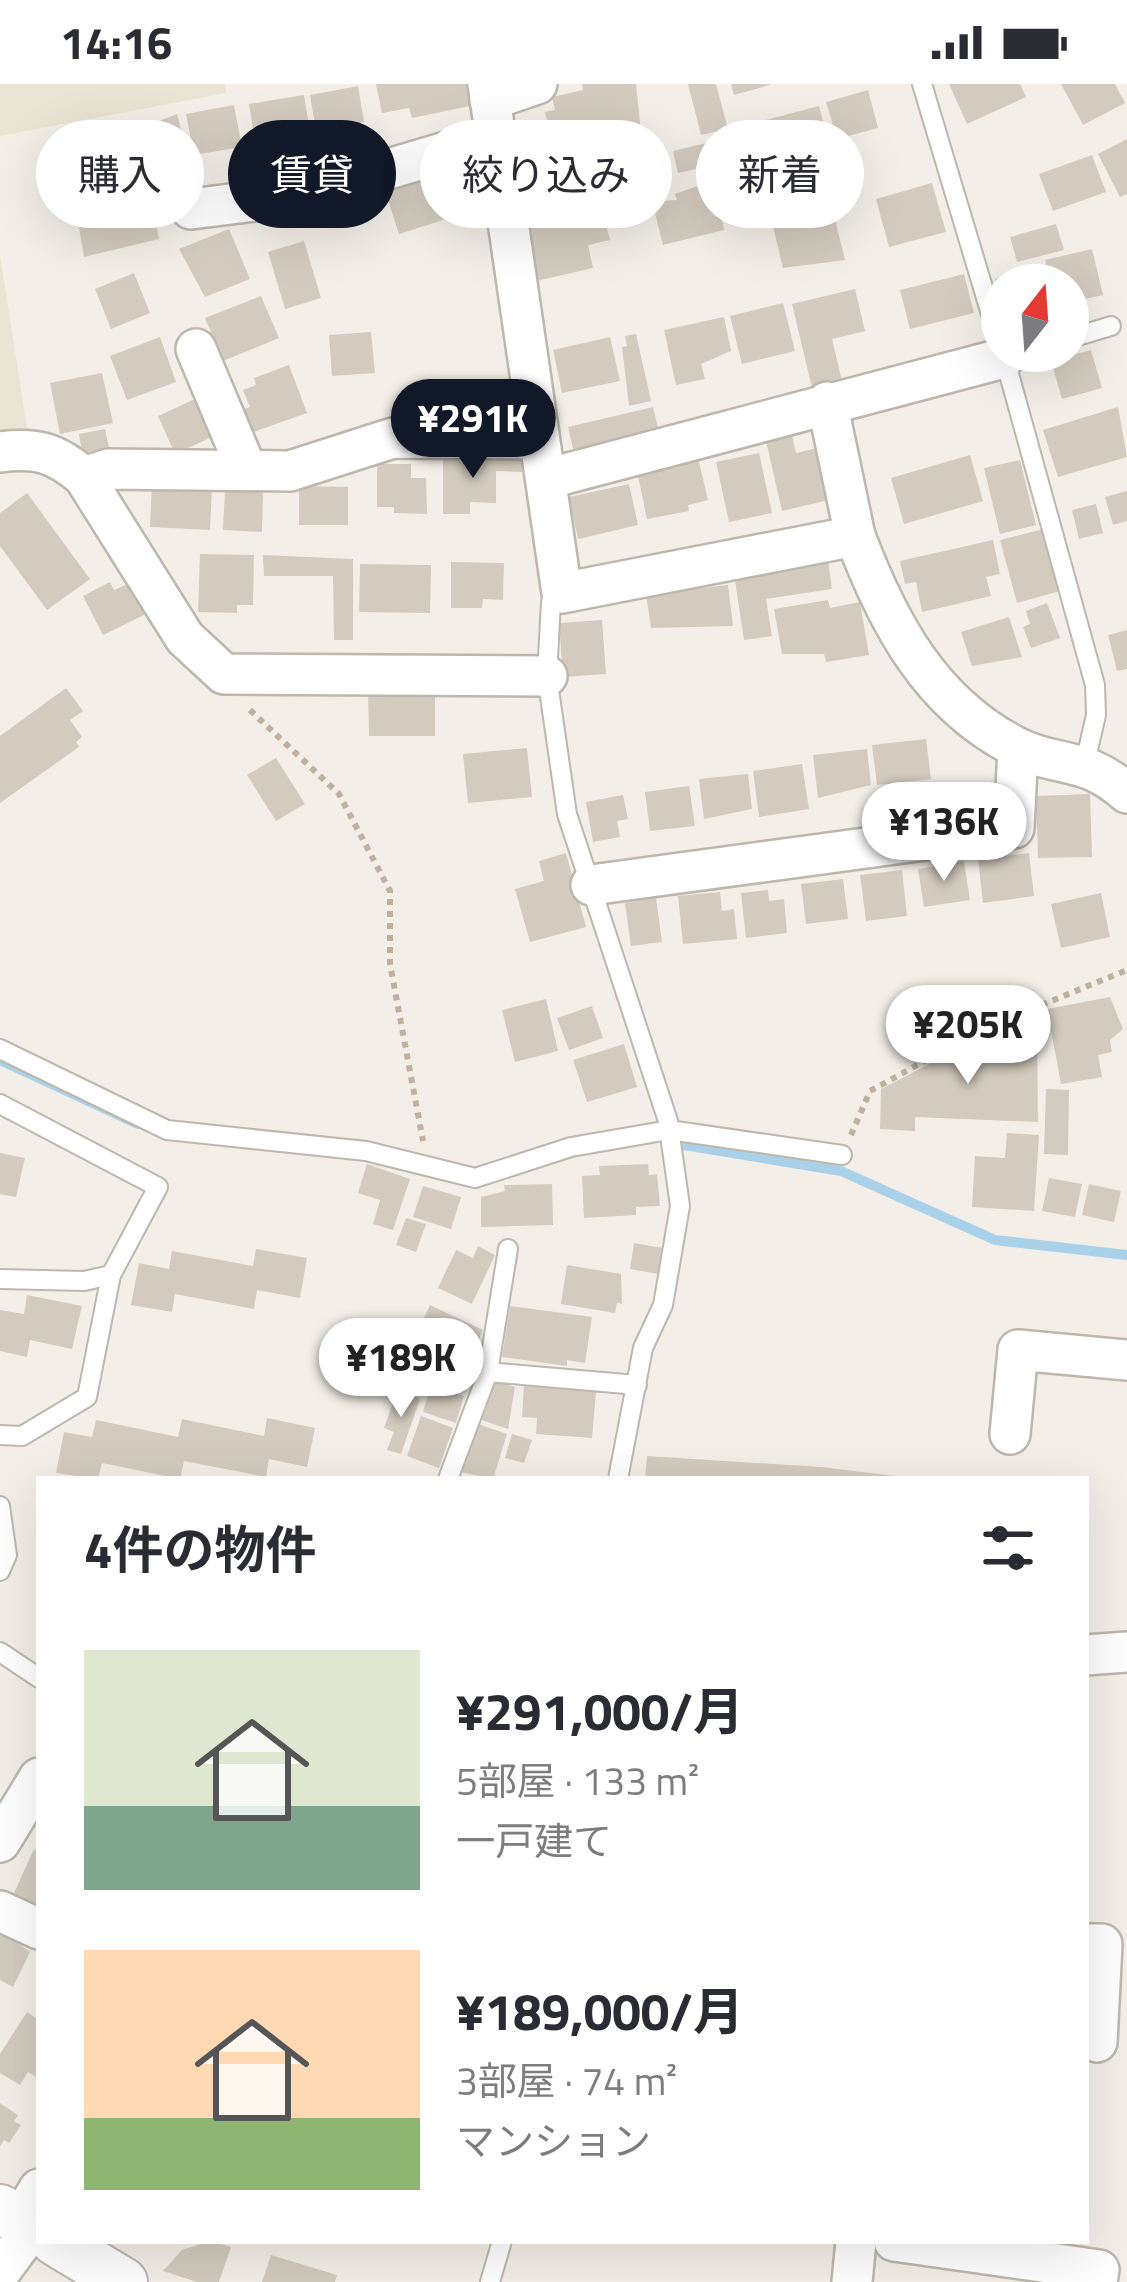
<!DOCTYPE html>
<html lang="ja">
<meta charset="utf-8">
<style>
:root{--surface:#fff;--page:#f7f7f7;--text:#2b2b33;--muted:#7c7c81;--accent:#111827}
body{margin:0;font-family:"Titillium Web","Noto Sans JP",sans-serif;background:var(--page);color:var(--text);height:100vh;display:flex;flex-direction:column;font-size:45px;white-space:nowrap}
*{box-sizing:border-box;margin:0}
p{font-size:39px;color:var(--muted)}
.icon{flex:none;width:66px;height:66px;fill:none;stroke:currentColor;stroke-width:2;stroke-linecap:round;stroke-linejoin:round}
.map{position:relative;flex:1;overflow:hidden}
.details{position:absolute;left:36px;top:1392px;width:1053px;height:768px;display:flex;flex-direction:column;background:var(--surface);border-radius:0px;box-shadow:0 12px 48px #0002}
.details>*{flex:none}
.hud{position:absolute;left:36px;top:36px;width:1056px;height:108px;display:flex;gap:24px}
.needle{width:78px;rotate:17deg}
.tools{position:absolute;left:981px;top:180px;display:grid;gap:24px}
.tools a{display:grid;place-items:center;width:108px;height:108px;border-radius:50%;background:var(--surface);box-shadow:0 12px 48px #0002;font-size:60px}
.price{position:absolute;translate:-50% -102px;padding:0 27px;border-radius:42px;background:#fff;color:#222;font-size:39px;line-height:78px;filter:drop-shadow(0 3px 6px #0008)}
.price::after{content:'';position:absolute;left:50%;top:72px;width:36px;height:27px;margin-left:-18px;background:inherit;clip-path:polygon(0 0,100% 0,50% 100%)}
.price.selected{background:var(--accent);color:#fff}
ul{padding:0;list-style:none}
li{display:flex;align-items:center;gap:36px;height:300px;padding:0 48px}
li span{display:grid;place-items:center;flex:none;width:336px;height:240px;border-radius:0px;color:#555}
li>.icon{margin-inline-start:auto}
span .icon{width:144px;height:144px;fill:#fffc;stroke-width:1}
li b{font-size:51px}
h2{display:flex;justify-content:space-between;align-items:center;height:144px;padding:0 48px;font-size:51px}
.chip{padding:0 42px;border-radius:54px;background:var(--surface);box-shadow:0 12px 48px #0002;font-size:42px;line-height:108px}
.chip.selected{background:var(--accent);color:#fff}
.status{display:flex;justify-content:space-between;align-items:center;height:84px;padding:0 60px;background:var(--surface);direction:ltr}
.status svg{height:33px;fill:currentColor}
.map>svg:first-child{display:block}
.education{fill:#eae4d4}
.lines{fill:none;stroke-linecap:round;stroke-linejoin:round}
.stream{stroke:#aad1ea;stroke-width:10}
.building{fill:#d3cbbf}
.service-casing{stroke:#bdb7ac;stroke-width:22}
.minor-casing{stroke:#bdb7ac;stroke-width:44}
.tertiary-casing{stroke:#bdb7ac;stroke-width:52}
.path{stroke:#beb29e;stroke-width:6;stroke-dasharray:6 6;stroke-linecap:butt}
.service{stroke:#fff;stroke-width:18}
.minor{stroke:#fff;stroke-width:39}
.tertiary{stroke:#fff;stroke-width:48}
</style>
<div class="status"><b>14:16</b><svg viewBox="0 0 49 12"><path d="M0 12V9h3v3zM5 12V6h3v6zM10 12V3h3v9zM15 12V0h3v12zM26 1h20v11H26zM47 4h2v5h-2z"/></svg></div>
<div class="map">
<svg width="1127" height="2198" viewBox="0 0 1127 2198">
<rect width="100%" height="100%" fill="#f3efe8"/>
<!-- education -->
<g class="education">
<polygon points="0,0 225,0 226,9 0,52"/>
<polygon points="0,171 28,350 0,350"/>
</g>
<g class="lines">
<!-- stream -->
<g class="stream">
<polyline points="0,976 138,1040"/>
<polyline points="666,1058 841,1087 995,1156 1127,1171"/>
</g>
</g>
<!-- building -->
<g class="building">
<polygon points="376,0 466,0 470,22 412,34 409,24 382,29"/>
<polygon points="582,0 636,0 641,48 614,54 613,48 602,50 600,44 579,49 583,66 556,73 545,28 555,26 552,13 583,6"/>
<polygon points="688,0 716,0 728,45 701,51"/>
<polygon points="731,0 770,0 770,1 734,11"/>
<polygon points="949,0 1020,0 1026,13 967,40"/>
<polygon points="1061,0 1115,0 1125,19 1083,41"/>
<polygon points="358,2 364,38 316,46 310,11"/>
<polygon points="868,6 878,44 837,55 826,18"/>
<polygon points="304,11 310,47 255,57 249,20"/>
<polygon points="234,21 242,63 194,71 186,30"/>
<polygon points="819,22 832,70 805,77 801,66 771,74 762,37"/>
<polygon points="177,30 185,61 140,72 134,47"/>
<polygon points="310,50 314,78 294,81 290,53"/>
<polygon points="125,51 134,94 85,104 79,75 89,74 85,59"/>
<polygon points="731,53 736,76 678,89 673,67"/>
<polygon points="1127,55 1127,110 1120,113 1098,70"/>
<polygon points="1092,71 1106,108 1053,127 1039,90"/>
<polygon points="156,73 162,100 142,104 136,77"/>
<polygon points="455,85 468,128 399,150 385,107"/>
<polygon points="738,88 748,128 722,135 724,146 663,161 655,129 648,131 645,118 677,116 675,110"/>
<polygon points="932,99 946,148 889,163 876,115"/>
<polygon points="601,122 610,156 588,161 593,184 536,197 522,140"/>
<polygon points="110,126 111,133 154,126 159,155 84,173 77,132"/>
<polygon points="833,127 845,176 783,184 773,142"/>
<polygon points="1056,140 1064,166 1017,178 1010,153"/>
<polygon points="229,145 250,195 205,213 179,165"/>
<polygon points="304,157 321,214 285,225 268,168"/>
<polygon points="1092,165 1103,211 1068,219 1068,201 1051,201 1045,176"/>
<polygon points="1037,184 1041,201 1002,201 1001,216 995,195"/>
<polygon points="134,189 150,229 111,245 95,205"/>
<polygon points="964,190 974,229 910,245 900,206"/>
<polygon points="855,205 865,247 832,255 842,297 812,304 792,220"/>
<polygon points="261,212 279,254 223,277 205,234"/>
<polygon points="783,219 795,267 742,280 730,232"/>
<polygon points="724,233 731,267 701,280 705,295 676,301 664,246"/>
<polygon points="371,248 375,289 332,292 329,251"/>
<polygon points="636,250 651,317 629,322 622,263 627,262 625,252"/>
<polygon points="160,253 176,298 127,316 110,272"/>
<polygon points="610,253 620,297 562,309 553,266"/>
<polygon points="1091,266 1102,304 1062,315 1051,277"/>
<polygon points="289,281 307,329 248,350 239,327 250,323 243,306 256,301 254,294"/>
<polygon points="102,289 113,339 60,350 50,299"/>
<polygon points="197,314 214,352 175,370 158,332"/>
<polygon points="653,323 659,348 574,369 568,343"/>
<polygon points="1118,323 1127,373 1058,393 1043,346"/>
<polygon points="105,345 109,364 82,369 79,350"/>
<polygon points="792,351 796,369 817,364 829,416 782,427 766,357"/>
<polygon points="759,369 772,429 729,438 716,378"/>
<polygon points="970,371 983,417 904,440 891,394"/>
<polygon points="443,374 521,374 522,388 496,387 496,419 470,418 470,430 443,430"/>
<polygon points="698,374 708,416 688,421 689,427 647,435 637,387"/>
<polygon points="1020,376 1036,441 1000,450 984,384"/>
<polygon points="377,380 411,380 411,394 426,394 427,430 394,429 394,423 377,423"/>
<polygon points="629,400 638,441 578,455 569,413"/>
<polygon points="152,401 212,404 210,446 150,443"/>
<polygon points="299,402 348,403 348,441 299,441"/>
<polygon points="225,405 263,408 262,448 223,446"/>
<polygon points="1127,407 1127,437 1113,441 1105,413"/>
<polygon points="27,409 90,495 47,526 0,462 0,429"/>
<polygon points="1096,420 1103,449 1079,455 1072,426"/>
<polygon points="1043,445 1060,507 1017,519 1000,456"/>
<polygon points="993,456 1000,490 986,493 991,512 922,528 916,498 905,500 900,477"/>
<polygon points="200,470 254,471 253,521 237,521 237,529 198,528"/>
<polygon points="263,471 353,475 353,556 334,556 333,492 264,492"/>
<polygon points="828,476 832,505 766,515 772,552 744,556 734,490"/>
<polygon points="451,478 504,479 503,516 483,515 482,524 451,524"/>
<polygon points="360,480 431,481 430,529 359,528"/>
<polygon points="110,498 114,506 130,499 146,530 103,551 83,512"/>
<polygon points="728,501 733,542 651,544 646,510"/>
<polygon points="828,516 830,524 860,518 869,571 826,578 824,570 782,570 774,525"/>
<polygon points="1047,519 1060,554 1031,564 1023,543 1030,540 1026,527"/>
<polygon points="1009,533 1022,573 972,582 961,548"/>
<polygon points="602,536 606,590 563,593 559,539"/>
<polygon points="1127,546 1127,585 1117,587 1108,551"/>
<polygon points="66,604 83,627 70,636 82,653 76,658 79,663 0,719 0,652"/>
<polygon points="435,610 435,652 369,652 368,611"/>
<polygon points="926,655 931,695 877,701 872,661"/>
<polygon points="527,664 532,713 468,719 463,670"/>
<polygon points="867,665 871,701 818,714 813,671"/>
<polygon points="276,674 305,720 276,737 247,691"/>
<polygon points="802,680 809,725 759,733 753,687"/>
<polygon points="748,690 752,725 704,735 699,695"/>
<polygon points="689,702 695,742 650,747 645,708"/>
<polygon points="1090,710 1092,773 1038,774 1036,712"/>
<polygon points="623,711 628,735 617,737 620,753 593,758 586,718"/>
<polygon points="566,769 586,843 530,858 515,805 544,797 539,777"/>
<polygon points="1029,769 1034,812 983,819 978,775"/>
<polygon points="964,777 970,816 924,823 918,785"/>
<polygon points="902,786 907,832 866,837 860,791"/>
<polygon points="843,795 848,835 806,840 801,800"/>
<polygon points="768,806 769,817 784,815 787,849 746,854 741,809"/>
<polygon points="720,808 722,827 734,825 737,855 683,860 678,812"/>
<polygon points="1101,809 1110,853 1061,864 1051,820"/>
<polygon points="656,814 662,858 631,862 625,819"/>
<polygon points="1110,913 1123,945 1110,956 1112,968 1098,971 1102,993 1061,1000 1047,925"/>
<polygon points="546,915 558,967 515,978 502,926"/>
<polygon points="592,922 603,954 569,966 557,934"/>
<polygon points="1022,945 1037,945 1038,1038 915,1033 915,1047 880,1045 881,1005 964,962 1021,965"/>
<polygon points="624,960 637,1003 587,1018 573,976"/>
<polygon points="1046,1005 1069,1006 1068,1071 1044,1070"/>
<polygon points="1007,1049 1039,1051 1034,1127 972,1123 975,1072 1005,1074"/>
<polygon points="0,1069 25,1074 16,1113 0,1110"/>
<polygon points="367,1080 410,1095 393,1146 373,1140 380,1116 358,1109"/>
<polygon points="648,1080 649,1091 657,1090 660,1122 636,1123 636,1131 584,1134 582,1092 600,1091 599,1082"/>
<polygon points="1049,1094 1082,1100 1075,1133 1042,1127"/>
<polygon points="552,1100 553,1141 481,1143 481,1113 505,1107 504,1101"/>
<polygon points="1089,1100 1121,1107 1114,1138 1082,1131"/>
<polygon points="423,1102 461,1113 451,1145 413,1133"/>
<polygon points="406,1134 426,1140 416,1168 396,1161"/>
<polygon points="634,1159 663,1164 659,1190 630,1185"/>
<polygon points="478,1162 495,1171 472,1220 438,1204 456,1166 473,1174"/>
<polygon points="256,1165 307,1174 300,1214 257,1206 254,1225 175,1210 172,1228 131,1221 139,1179 169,1185 172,1167 253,1182"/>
<polygon points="567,1181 621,1190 622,1220 617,1219 615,1229 561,1220"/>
<polygon points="27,1211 82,1222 72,1265 30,1256 27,1273 0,1267 0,1226 24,1230"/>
<polygon points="430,1221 483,1246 471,1274 454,1266 451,1272 415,1254"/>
<polygon points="510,1222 592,1233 585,1279 567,1276 567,1282 502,1273"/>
<polygon points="494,1296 515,1303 508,1345 481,1336"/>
<polygon points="431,1301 464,1312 456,1339 423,1328"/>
<polygon points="524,1301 596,1307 592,1354 536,1350 537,1334 522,1333"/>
<polygon points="397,1307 420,1315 401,1370 387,1366 394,1348 384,1344"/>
<polygon points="421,1332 453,1344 439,1384 407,1372"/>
<polygon points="267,1334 315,1344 307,1383 269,1375 266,1393 184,1377 180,1395 102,1379 98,1395 56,1389 64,1348 92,1353 96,1336 178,1353 182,1335 264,1352"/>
<polygon points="475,1339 507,1350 493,1395 460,1388"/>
<polygon points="512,1350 532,1356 524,1379 505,1374"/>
<polygon points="647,1372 821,1383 920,1395 645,1395"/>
<polygon points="34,1765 39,1768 39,1831 10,1818"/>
<polygon points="0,1846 30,1868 13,1903 0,1896"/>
<polygon points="27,1928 39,1936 39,1995 28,1988 20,2001 0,1989 0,1970"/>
<polygon points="0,2019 18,2031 14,2037 21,2041 9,2059 4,2056 0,2062"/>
<polygon points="210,2157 231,2163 219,2198 197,2198 163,2187 182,2166"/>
<polygon points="271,2171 337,2191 335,2198 262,2198"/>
</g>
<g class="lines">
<defs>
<g id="service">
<polyline points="922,0 1002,267"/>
<polyline points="1068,255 1111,242"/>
<polyline points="1004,272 1095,601 1096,631 1085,679"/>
<polyline points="562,509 551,518 547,592 567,730 668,1037 680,1122 663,1221 643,1264 618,1395"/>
<polyline points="0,965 167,1046 366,1067 475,1094 571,1063 669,1046 842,1071"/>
<polyline points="0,1020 158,1103 111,1191 87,1313 22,1352 0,1351"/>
<polyline points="0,1195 84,1197 111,1191"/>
<polyline points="408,1293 488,1288 637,1301"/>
<polyline points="448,1395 488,1288 508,1165"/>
<polyline points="0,1422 7,1471 0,1487"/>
<polyline points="0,1568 39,1594"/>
<polyline points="490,2198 502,2157"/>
</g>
<g id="minor">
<path d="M 488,0 L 562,509 L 855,452 C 888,539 930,619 1016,663 C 1058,684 1084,671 1127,709"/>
<polyline points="490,16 537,0"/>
<polyline points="191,125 301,111 493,54"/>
<polyline points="196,265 246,384"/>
<polyline points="827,318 855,452"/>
<path d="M 0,368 C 37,363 56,369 84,393 L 185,554 L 224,590 L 547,592"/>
<polyline points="84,393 108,385 290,387 393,354 539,355"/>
<polyline points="546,395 1004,274"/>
<polyline points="591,801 1014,744 1018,664"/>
<polyline points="1010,1350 1018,1266 1127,1276"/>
<polyline points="1086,1571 1127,1568"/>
<polyline points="0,1758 39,1694"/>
<polyline points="0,1827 39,1845"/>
<polyline points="1086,1860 1102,1860 1097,1958"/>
<polyline points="20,2137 39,2105"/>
<polyline points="894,2157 1099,2186 1097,2198"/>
<polyline points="0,2188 33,2143"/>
<polyline points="852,2198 856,2157"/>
</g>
<g id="tertiary">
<polyline points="0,2125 39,2147"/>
<polyline points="55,2157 123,2198"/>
</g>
</defs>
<!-- service casing -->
<use href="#service" class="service-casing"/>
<!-- minor casing -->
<use href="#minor" class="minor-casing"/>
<!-- tertiary casing -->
<use href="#tertiary" class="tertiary-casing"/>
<!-- path -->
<g class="path">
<polyline points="250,626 339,710 390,807 390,880 423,1057"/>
<polyline points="851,1051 870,1007 983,945 1127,886"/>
</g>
<!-- service -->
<use href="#service" class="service"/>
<!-- minor -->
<use href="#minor" class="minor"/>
<!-- tertiary -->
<use href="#tertiary" class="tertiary"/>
</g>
</svg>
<div class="tools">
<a><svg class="needle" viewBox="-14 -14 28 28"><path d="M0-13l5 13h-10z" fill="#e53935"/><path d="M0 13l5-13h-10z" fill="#7c7c81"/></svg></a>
</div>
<b class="price selected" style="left:473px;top:397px">¥291K</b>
<b class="price" style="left:944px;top:800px">¥136K</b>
<b class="price" style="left:968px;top:1003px">¥205K</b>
<b class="price" style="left:401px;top:1336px">¥189K</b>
<div class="hud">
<a class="chip">購入</a>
<a class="chip selected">賃貸</a>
<a class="chip">絞り込み</a>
<a class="chip">新着</a>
</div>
<section class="details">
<h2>4件の物件<svg class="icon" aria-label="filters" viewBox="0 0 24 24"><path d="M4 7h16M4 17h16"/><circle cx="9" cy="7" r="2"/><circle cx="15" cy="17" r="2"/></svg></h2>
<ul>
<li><span style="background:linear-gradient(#dfe7d0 65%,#7fa58c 0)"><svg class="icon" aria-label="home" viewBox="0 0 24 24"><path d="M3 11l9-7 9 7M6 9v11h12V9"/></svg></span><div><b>¥291,000/月</b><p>5部屋 · 133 m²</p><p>一戸建て</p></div></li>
<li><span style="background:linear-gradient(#ffd9b3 70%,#8fb573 0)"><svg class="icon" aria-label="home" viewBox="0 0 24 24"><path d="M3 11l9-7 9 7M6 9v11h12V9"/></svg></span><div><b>¥189,000/月</b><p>3部屋 · 74 m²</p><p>マンション</p></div></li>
</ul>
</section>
</div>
